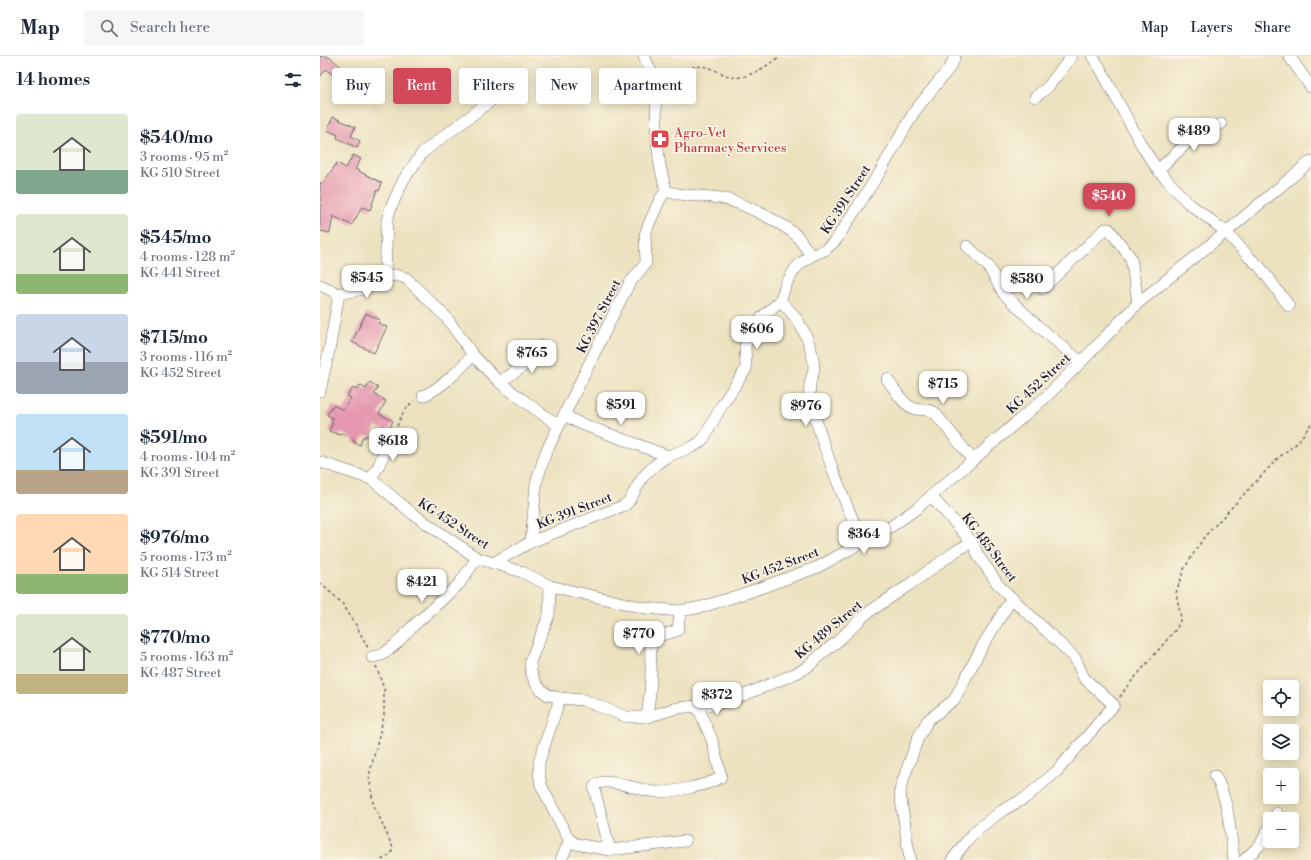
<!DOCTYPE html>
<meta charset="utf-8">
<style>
:root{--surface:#fff;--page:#f6f6f7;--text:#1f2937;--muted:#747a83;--line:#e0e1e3;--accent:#d1495b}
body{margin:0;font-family:"Libre Bodoni",serif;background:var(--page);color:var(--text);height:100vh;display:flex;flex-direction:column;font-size:15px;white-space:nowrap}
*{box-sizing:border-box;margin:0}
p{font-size:13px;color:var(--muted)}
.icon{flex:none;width:22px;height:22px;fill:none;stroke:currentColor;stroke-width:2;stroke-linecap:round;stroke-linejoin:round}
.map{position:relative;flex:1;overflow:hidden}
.panel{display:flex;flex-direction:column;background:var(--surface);width:320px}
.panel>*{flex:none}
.banner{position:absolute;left:12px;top:12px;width:380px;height:36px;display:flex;gap:8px}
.buttons{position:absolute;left:943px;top:624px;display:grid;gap:8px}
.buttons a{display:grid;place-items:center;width:36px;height:36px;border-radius:4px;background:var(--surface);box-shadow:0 2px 10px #0003;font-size:20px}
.price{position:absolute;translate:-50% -34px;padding:0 9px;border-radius:8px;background:#fff;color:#222;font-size:13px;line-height:26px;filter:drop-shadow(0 1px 2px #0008)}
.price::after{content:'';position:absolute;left:50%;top:24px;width:12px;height:9px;margin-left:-6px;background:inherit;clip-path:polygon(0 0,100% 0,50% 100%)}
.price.active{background:var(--accent);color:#fff}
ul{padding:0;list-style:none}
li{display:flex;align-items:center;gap:12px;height:100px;padding:0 16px}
li span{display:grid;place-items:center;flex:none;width:112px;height:80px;border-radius:4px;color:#555}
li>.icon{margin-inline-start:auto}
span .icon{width:48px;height:48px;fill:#fffc;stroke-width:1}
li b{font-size:17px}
h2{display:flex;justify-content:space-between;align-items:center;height:48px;padding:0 16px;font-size:17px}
.tag{padding:0 14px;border-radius:4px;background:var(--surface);box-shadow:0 2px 10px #0003;font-size:14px;line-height:36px}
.tag.active{background:var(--accent);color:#fff}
header{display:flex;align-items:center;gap:24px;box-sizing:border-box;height:56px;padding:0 20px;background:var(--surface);border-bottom:1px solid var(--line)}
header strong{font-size:19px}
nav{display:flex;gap:22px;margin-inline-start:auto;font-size:14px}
.search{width:280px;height:36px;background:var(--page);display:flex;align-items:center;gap:10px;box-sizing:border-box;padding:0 14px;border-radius:4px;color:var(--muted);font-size:15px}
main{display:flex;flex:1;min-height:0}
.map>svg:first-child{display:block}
.building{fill:#e497af}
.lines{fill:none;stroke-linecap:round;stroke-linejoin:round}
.minor-casing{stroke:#69656a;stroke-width:12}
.path{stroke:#69656a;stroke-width:1.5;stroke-dasharray:3 3;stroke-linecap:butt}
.minor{stroke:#fff;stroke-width:11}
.labels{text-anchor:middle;stroke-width:3;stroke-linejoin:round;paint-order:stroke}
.health-label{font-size:13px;fill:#be3a42;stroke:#fcf5e5;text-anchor:start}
.street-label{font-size:13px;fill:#22223b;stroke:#fcf5e5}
</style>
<header>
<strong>Map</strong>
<div class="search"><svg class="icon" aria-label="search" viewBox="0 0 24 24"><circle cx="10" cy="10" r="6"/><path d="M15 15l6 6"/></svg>Search here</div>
<nav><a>Map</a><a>Layers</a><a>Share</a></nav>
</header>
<main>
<section class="panel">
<h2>14 homes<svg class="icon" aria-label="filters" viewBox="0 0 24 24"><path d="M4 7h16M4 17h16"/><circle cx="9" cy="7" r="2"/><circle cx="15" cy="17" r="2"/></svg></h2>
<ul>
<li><span style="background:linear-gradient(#dfe7d0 70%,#7fa58c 0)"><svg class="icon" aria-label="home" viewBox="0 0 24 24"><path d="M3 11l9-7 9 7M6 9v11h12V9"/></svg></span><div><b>$540/mo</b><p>3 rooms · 95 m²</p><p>KG 510 Street</p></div></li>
<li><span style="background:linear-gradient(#dfe7d0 75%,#8fb573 0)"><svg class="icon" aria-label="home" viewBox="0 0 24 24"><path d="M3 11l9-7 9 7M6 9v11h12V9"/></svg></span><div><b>$545/mo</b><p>4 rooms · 128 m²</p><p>KG 441 Street</p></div></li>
<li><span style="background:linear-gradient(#c9d6e8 60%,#9aa5b1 0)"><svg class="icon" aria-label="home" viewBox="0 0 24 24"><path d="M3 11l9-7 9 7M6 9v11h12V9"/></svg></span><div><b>$715/mo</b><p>3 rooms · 116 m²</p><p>KG 452 Street</p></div></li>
<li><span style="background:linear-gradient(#bfe0f5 70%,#b9a48a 0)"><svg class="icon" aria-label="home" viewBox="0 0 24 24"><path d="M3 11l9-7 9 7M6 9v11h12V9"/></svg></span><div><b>$591/mo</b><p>4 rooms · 104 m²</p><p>KG 391 Street</p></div></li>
<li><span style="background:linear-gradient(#ffd9b3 75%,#8fb573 0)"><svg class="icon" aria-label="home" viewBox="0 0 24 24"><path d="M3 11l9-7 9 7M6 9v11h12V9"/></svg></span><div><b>$976/mo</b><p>5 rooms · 173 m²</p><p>KG 514 Street</p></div></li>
<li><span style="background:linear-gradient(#dfe7d0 75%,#c2b280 0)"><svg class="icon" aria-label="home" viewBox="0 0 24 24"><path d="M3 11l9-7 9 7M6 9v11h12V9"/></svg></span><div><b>$770/mo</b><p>5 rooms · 163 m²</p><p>KG 487 Street</p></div></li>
</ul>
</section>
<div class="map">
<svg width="991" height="804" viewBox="0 0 991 804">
<rect width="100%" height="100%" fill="#fcf5e5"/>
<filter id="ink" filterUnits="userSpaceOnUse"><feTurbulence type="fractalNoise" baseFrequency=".025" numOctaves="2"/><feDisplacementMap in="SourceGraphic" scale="8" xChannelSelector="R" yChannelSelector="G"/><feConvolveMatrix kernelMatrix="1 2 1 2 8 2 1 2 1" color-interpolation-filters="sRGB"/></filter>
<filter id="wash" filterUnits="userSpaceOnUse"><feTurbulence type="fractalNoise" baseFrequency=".012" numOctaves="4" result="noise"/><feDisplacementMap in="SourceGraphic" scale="16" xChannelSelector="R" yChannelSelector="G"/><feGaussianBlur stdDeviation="0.9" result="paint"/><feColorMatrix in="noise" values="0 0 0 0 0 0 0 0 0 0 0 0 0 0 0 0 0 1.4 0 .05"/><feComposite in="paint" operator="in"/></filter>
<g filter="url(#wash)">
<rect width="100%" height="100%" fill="#ece2c0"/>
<g id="blocks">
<!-- building -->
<g class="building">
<polygon points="0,0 6,0 12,3 35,23 28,31 24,28 22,30 16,25 18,23 6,13 0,21"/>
<polygon points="13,61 35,71 31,80 40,85 37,92 17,82 18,79 7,74"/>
<polygon points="33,99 41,103 35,113 62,127 59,135 57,134 50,154 42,151 32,169 13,160 10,177 0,175 0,127 3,127 17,107 26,112"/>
<polygon points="46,257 60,264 58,267 67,271 54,297 32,286"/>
<polygon points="50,326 58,332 54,338 66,345 59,358 73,365 70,371 66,375 56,370 51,381 46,379 45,382 43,380 40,389 33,386 34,383 21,377 20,379 9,375 13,366 11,365 13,362 7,359 13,349 23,354 31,342 27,340 33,332 36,334 40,329 46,333"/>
</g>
</g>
</g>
<g filter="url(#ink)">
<use href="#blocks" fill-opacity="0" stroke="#69656a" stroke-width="1"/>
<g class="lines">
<defs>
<g id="minor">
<polyline points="772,0 779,10 823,92 838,114 867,146 906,176 930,202 940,211 969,250"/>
<polyline points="969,0 991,31"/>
<polyline points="715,41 727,32 752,0"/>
<polyline points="838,114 869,85 901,68"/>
<path d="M 346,135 C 363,141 382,139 400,142 C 419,145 463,167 477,180 C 482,186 487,194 491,200"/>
<polyline points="647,190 668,210 684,238 719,271 761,306"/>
<polyline points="65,221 67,164 71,151 84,123 103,96 172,44 182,33"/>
<polyline points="0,229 19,238 43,233 65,221 75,219 86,222 126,261 153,299 179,326 207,347 239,370"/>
<polyline points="722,233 785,173 789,173 811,202 818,247"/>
<path d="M 460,245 C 479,261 492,286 494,311 C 494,318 490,323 490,329 C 488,342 493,355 497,367 C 508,407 527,448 542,487"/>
<path d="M 567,323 C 575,333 583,350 596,353 C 603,355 607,352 614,356 L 653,404"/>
<path d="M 179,326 C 193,317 216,305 222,290"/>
<polyline points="0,335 9,295 19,238"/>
<path d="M 103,340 C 124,330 138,315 153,299"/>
<polyline points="244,359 259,367 348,400"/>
<polyline points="0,406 51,423 93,458 157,502 202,516 230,530 325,552 360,555 382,551 429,536 498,511 572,470 596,453 727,340 761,306 818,247 906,176 991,105"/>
<polyline points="51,423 59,409 72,378"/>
<polyline points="611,440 652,486 659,501 669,515 679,530 755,602 764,622 794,649 737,715 705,742 683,754 659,772 649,782 632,804"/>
<polyline points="211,486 216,427 226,396 296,253 309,228 326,207 325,179 328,170 340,143 346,135 340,110 337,86 336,50 334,22 324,0"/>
<polyline points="173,507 211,486 305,449 309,445 323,421 335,409 348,400 372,391 379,387 384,382 402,349 426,313 425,290 432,273 442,261 460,245 466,228 475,213 481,207 491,200 505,194 516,184 560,116 594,56 627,15 632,8 635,0"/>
<polyline points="230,530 229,559 210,606 211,616 215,626 221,634 228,639 240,642 263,644 307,661 327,661 357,652 396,648 415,643 481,615 490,609 499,600 518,585 546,558 589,529 636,495 652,486"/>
<polyline points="52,601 62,599 75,589 92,571 139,528 157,502"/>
<polyline points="240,642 219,706 219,716 221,729 246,778 250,784 256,788 290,794 365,785"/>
<path d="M 327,661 C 329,647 331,632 331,617 C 332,609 328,589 334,583 C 340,577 351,578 358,574 L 360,555"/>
<path d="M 895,720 C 909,743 910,777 914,804"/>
<polyline points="954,763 957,757"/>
<path d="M 290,794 L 274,732 C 279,716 324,737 337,736 C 354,736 385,730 400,722 L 401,720 L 392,684 L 377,649"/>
<polyline points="241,804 250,784"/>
<polyline points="590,804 580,737 581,730 598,682 608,664 634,644 663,589 692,542"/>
<polyline points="924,804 940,789 950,770"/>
</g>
</defs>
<!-- minor casing -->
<use href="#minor" class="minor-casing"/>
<!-- path -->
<g class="path">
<path d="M 343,20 C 355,16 375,8 386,11 C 395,13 403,19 412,21 C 427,24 449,9 460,0"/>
<path d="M 77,370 C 81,360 85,352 94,345"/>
<polyline points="0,527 22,547 35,567 48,592"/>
<path d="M 56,610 L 64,633 L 64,660 L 49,720 L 53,747 L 73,792 C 72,798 67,801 61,804"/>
<polyline points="800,641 806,632 857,572 861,562 856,537 864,513 884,481 958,402 977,387 991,368"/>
</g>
<!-- minor -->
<use href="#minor" class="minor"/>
</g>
</g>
<!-- icons -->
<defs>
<symbol id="pharmacy-square" viewBox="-11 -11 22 22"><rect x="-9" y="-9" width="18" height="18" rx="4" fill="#e0444e" stroke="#fcf5e5"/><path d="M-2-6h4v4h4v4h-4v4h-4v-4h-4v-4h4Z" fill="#fff"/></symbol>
</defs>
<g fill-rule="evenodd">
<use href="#pharmacy-square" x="329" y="72" width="22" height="22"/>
</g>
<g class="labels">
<!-- health labels -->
<g class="health-label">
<text x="354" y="81">Agro-Vet<tspan x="354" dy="15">Pharmacy Services</tspan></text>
</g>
<!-- street labels -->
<g class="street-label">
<text transform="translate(525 143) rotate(-57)" y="5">KG 391 Street</text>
<text transform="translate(278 260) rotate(-63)" y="5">KG 397 Street</text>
<text transform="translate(718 327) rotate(-43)" y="5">KG 452 Street</text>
<text transform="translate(254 454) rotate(-21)" y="5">KG 391 Street</text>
<text transform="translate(134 467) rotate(33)" y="5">KG 452 Street</text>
<text transform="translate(670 491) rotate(53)" y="5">KG 485 Street</text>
<text transform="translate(460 509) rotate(-21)" y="5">KG 452 Street</text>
<text transform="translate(508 573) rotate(-40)" y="5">KG 489 Street</text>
</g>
</g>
</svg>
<div class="buttons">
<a><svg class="icon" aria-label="locate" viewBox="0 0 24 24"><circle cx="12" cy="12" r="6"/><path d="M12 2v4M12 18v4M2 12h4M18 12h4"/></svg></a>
<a><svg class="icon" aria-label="layers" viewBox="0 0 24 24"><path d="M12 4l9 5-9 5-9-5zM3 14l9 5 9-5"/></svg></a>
<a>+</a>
<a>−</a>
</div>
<b class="price" style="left:874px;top:96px">$489</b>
<b class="price active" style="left:789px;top:161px">$540</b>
<b class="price" style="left:47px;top:243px">$545</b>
<b class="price" style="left:707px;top:244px">$580</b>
<b class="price" style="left:437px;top:294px">$606</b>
<b class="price" style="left:212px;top:318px">$765</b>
<b class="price" style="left:623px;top:349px">$715</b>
<b class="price" style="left:301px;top:370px">$591</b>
<b class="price" style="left:486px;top:371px">$976</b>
<b class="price" style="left:73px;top:406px">$618</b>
<b class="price" style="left:544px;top:499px">$364</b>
<b class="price" style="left:102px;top:547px">$421</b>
<b class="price" style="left:319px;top:599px">$770</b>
<b class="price" style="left:397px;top:660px">$372</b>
<div class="banner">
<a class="tag">Buy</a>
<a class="tag active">Rent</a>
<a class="tag">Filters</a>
<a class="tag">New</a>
<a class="tag">Apartment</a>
</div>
</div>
</main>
